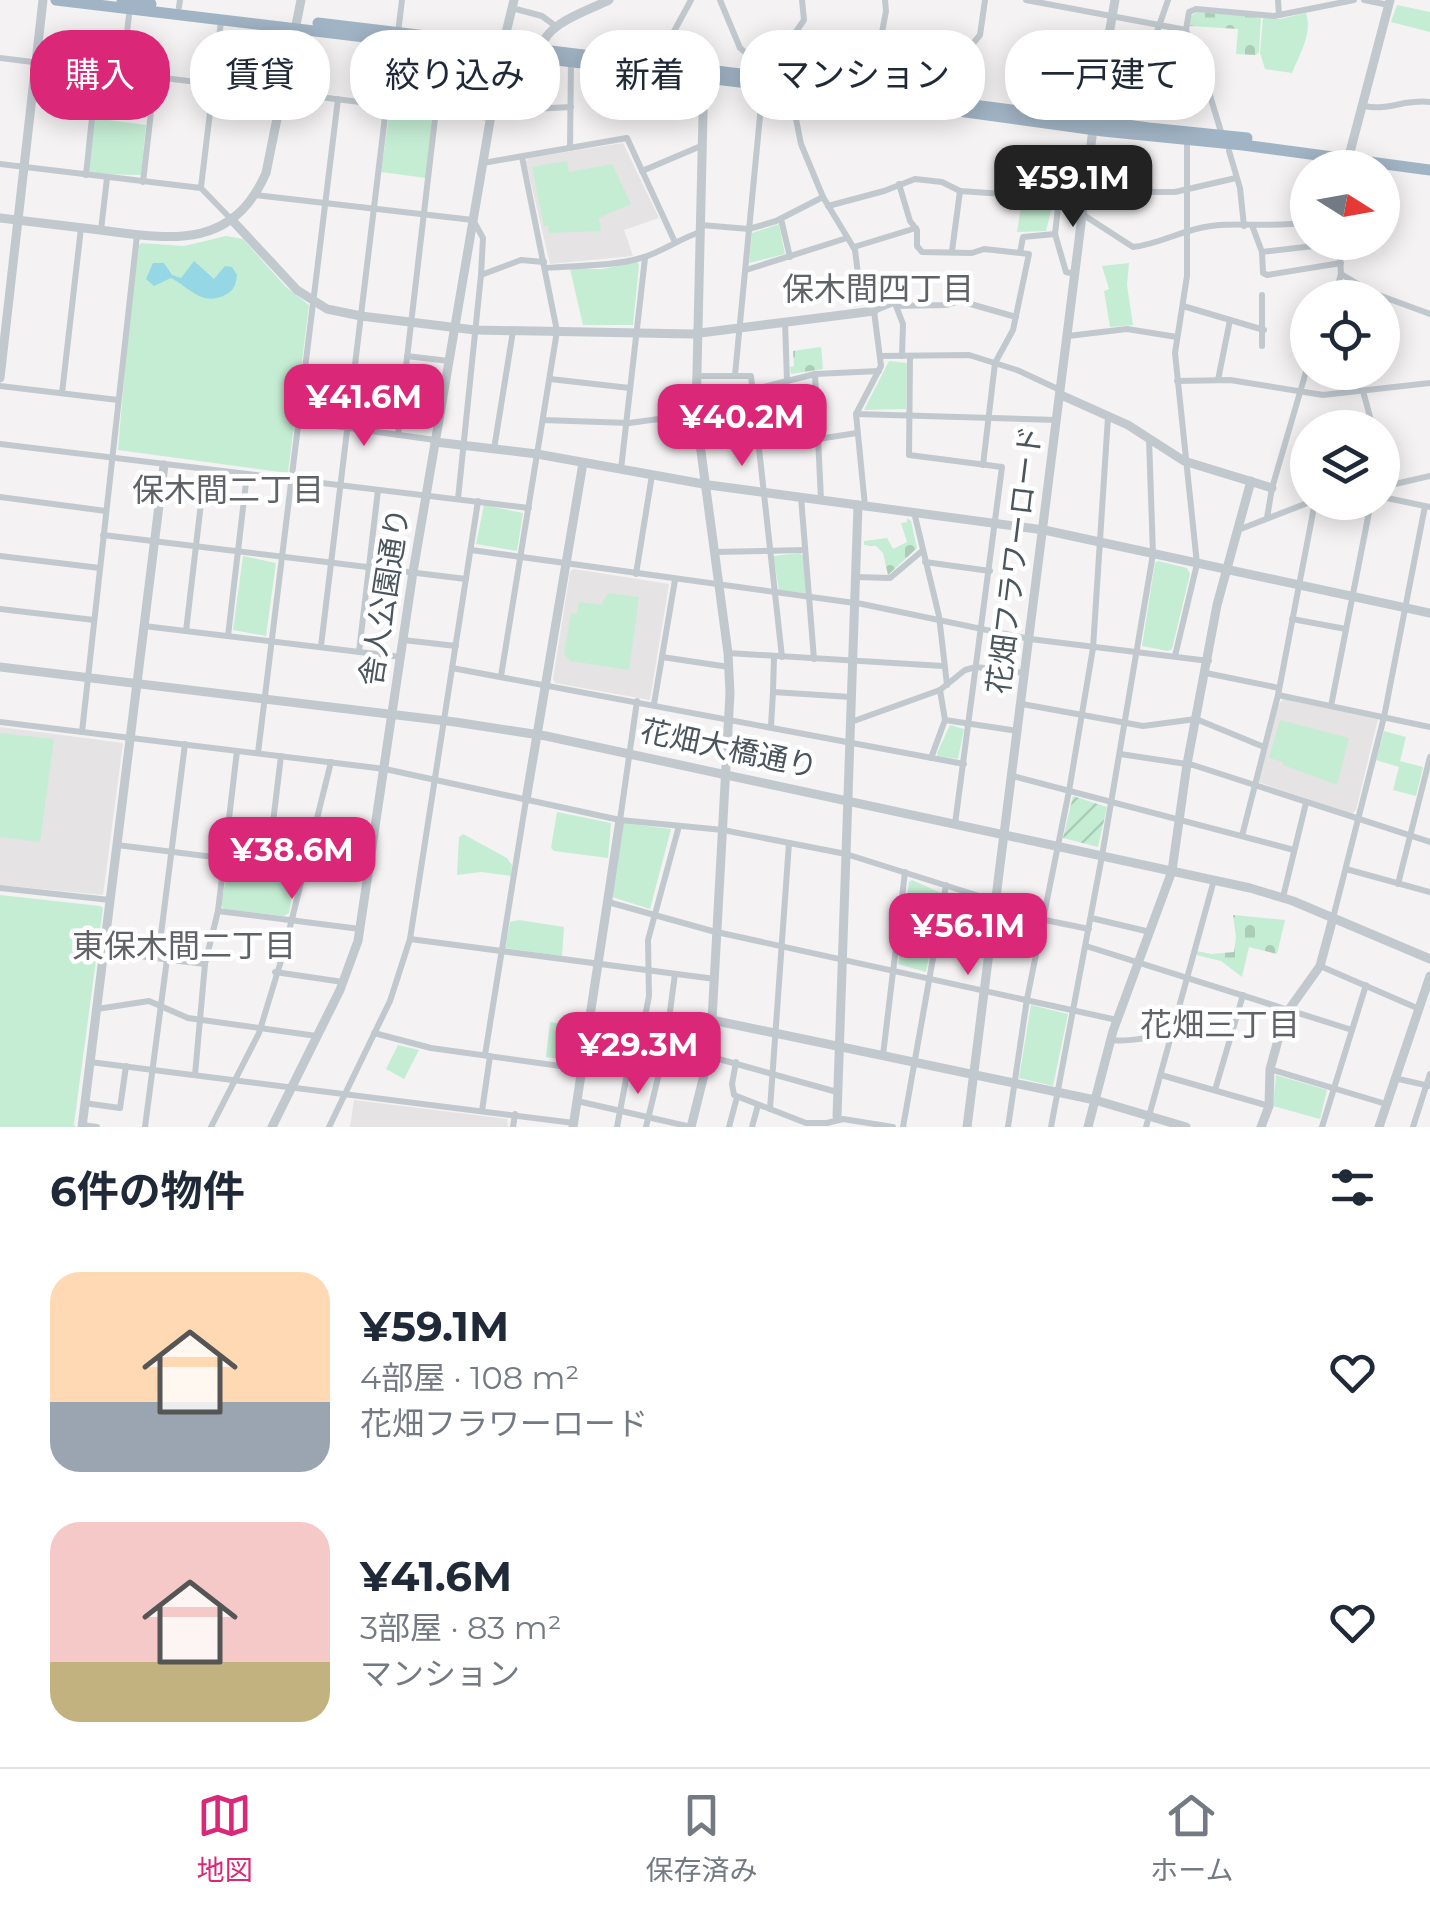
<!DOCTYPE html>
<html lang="ja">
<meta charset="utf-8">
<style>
:root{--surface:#fff;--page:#f6f6f7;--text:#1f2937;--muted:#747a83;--line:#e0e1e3;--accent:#db2777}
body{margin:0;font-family:Montserrat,"Noto Sans JP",sans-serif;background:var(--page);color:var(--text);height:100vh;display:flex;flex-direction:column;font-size:38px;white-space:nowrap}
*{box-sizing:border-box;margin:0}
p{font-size:32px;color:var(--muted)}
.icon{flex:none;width:55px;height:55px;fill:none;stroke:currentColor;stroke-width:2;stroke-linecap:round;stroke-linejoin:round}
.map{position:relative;height:1127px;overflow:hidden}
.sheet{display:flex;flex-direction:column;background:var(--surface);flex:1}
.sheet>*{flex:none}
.hud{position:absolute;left:30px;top:30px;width:1370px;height:90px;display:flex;gap:20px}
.needle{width:65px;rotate:101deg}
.fabs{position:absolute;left:1290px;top:150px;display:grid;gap:20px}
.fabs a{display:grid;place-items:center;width:110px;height:110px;border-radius:50%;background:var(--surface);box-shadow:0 5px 25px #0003;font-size:50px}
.price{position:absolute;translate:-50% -85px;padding:0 22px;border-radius:20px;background:var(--accent);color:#fff;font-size:32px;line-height:65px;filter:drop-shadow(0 2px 5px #0008)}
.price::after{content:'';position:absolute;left:50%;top:60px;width:30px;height:22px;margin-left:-15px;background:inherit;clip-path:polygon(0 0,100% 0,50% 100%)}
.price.on{background:#222;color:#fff}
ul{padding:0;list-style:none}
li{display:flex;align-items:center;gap:30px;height:250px;padding:0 50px}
li span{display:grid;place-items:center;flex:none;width:280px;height:200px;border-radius:30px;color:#555}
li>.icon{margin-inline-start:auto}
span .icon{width:120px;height:120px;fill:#fffc;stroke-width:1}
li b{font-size:42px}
h2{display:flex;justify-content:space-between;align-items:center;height:120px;padding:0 50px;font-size:42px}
.pill{padding:0 35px;border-radius:40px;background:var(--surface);box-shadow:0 5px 25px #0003;font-size:35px;line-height:90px}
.pill.on{background:var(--accent);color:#fff}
.tab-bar{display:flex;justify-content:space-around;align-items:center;height:140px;border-top:2px solid var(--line);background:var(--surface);font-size:28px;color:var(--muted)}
.tab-bar a{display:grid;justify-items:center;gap:5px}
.tab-bar .on{color:var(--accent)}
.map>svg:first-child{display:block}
.education{fill:#e5e3e3}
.green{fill:#c5edd4}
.cemetery{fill:url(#cemetery-stones)}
.garden{fill:url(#garden-furrows)}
.water{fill:#96d7e6}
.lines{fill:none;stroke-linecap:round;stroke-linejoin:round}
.minor{stroke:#c1c9cf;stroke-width:6}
.tertiary{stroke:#c1c9cf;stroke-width:9}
.trunk{stroke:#a1b4c5;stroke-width:11}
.labels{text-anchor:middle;stroke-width:9;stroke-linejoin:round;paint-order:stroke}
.street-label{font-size:30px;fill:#4b555e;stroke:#fff}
.neighbourhood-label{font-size:32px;fill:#5f6266;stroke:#fff}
</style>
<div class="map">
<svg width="1430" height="1127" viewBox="0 0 1430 1127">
<defs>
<pattern id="cemetery-stones" width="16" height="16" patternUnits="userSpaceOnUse" patternTransform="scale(2.5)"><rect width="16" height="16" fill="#c5edd4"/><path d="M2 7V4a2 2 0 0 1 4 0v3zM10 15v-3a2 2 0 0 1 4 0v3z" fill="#abcdb8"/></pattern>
<pattern id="garden-furrows" width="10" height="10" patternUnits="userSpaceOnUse" patternTransform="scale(2.5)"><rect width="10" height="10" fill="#c5edd4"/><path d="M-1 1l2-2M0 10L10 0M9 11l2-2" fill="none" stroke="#abcdb8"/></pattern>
</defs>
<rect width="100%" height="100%" fill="#f4f2f2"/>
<!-- education -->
<g class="education">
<polygon points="623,143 659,218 624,230 633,256 550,264 526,162 528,158"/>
<polygon points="574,569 669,584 650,700 555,683 553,679 570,572"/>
<polygon points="1283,699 1378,719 1356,810 1352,814 1258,782 1277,707"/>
<polygon points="0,727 123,743 103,895 0,885"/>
<polygon points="354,1100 507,1119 508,1127 350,1127"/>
</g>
<!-- green -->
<g class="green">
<polygon points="1397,5 1430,12 1430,32 1391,22"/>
<path d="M 1306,13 C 1313,33 1299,55 1292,73 L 1265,69 L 1260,53 L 1263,17 L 1280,19 Z"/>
<polygon points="390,109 430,114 432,117 426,178 381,172"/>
<polygon points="94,118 146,125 141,175 93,174 88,170"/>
<polygon points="567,161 569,172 612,164 631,204 599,218 601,231 549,233 548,226 544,226 532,167"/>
<polygon points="1046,197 1053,203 1046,231 1017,232 1022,200"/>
<polygon points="779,224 785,254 749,263 752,233"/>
<polygon points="226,236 243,239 286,287 309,305 288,473 118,450 135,250 141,243 184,246"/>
<polygon points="637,262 639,265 633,325 583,325 570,269 602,269"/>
<polygon points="1129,263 1127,285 1133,325 1110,327 1104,291 1109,289 1102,266"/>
<polygon points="889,361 907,363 906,409 864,410"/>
<polygon points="484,505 523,513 517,551 476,544"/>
<polygon points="800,553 803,556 806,593 779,590 773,556"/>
<polygon points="243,556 276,563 266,636 233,630"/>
<polygon points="1158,561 1187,568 1190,574 1172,649 1168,651 1142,646 1155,563"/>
<polygon points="608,593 639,597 629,670 570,661 564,653 571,613 577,614 579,602 601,605"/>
<polygon points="1280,720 1349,738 1337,785 1283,765 1283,762 1269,758"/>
<polygon points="950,725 964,729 958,759 938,756 937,753"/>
<polygon points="1384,731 1406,737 1400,761 1423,767 1416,796 1393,790 1399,767 1376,760"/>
<polygon points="0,733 54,739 40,842 0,837"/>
<polygon points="557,812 611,823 608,858 554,851 551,848"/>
<polygon points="624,823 671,829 650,909 612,897"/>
<polygon points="463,834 507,858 512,865 511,876 481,872 457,875 459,837"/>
<polygon points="229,862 296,871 289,913 284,916 224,909 221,905"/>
<polygon points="912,880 941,893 926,972 898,964 909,882"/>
<polygon points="0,895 100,906 103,908 74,1124 76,1127 0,1127"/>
<polygon points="519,920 564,927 562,956 505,948 510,922"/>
<polygon points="1031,1005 1068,1014 1053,1086 1019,1078"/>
<polygon points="550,1022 581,1027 575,1061 546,1057"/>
<polygon points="398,1045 419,1050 404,1079 386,1069"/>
<polygon points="1276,1075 1327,1090 1320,1119 1273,1106"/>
</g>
<!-- cemetery -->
<g class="cemetery">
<polygon points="1197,12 1261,17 1259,52 1256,55 1236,54 1238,29 1190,26 1191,16"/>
<polygon points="821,347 823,369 791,374 790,367 794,366 793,351"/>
<polygon points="907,518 911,521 917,548 888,575 883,553 876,546 864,545 864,541 887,538 893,549 907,542 901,523 907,522"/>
<polygon points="1233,915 1285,920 1277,954 1249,947 1242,977 1221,961 1196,955 1197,951 1211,954 1234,952 1236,937"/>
</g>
<!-- garden -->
<polygon class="garden" points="1073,796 1107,807 1098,847 1063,838"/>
<!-- water -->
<path class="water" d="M 194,261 L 214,279 L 225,266 L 232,267 L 237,275 C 236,284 234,291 225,295 C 202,307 189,287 171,278 L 154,286 L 146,279 L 153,263 L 164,263 L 172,275 L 181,278 Z"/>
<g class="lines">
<!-- minor -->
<g class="minor">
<polyline points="720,0 740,48 764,68 764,75"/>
<polyline points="1026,0 1186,30"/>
<polyline points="1278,0 1279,15"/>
<polyline points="1364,0 1389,5"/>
<polyline points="179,7 180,0"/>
<polyline points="512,8 542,16 557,27"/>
<polyline points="398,33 402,0"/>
<polyline points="611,57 614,50 672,35 691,0"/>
<polyline points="0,58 490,118"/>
<polyline points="122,73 130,7"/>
<polyline points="1204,76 1222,135"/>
<polyline points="791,80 784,49 804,20 802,0"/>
<polyline points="1138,82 1186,82 1204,76 1186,30 1189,12 1196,9 1274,16 1354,0"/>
<polyline points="790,89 801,144 823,197 855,250 858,274 874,311 881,366 856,414 865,506"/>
<polyline points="871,91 886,11 885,0"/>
<polyline points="958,102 965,53 980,35 985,0"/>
<path d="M 1364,106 C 1389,111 1404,99 1430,102"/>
<polyline points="492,111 571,107"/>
<polyline points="1108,123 1141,78 1168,0"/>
<polyline points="570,148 571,62"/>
<polyline points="1229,151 1240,188 1244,226"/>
<polyline points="483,163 627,138 674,240"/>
<polyline points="0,164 201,188 231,219"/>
<polyline points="1348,168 1348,166"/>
<polyline points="642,171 701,146"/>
<polyline points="86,175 97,70"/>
<polyline points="143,182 155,77"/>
<polyline points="899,184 910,221 917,230 917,246 922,252 972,253 984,249 1029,254 1013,330 995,363 983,465"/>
<polyline points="201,187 221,21"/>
<polyline points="1149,192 1175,192 1236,178"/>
<polyline points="255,195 473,220 483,238 481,275 458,499"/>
<polyline points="1059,199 1055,234 1066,272 1076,274"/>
<path d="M 828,206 L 884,191 L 915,179 L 942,182 L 960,191 L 1019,195 L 1048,192 L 1133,247 C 1161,244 1183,229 1211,226 C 1243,222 1273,228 1308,222"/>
<polyline points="781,219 790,257"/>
<polyline points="701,225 749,229 776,221 823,197"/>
<polyline points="1253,228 1262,252 1340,243"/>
<polyline points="101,230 107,178"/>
<polyline points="854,247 916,228"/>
<polyline points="952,251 960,191"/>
<polyline points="1262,252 1263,273 1267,275 1341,263"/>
<polyline points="1020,253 1023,237 1055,234"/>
<path d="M 545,268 C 577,265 610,267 641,258 C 660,253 679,239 700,232"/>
<polyline points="746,270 847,238"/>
<polyline points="1341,274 1373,293 1430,314"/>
<polyline points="481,275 521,260 544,262"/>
<polyline points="1334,298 1341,274 1339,242"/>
<polyline points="1183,306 1264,330"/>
<polyline points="874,311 891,304"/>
<polyline points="785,322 787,381"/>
<polyline points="1068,336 1127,329 1177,337"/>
<polyline points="1262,346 1262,295"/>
<polyline points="407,356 449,361"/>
<polyline points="880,356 969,355 1017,370 1060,390"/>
<polyline points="902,356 903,324 896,306 947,305 960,301 1016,317"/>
<polyline points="910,357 909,455 1002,467 955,824"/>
<polyline points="815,374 821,500"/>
<polyline points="735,375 763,85"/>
<polyline points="696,376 751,376 782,657"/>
<polyline points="550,379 630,388"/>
<polyline points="1218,380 1230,320"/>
<polyline points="1177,381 1230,380 1323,395 1430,383"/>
<polyline points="0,386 118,400"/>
<polyline points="752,390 815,374 879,371"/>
<polyline points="1363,391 1373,428"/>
<polyline points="62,393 81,228"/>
<polyline points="856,414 1056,420"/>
<polyline points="543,420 629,423 696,414"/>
<polyline points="299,421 435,440"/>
<polyline points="398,435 436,110"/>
<polyline points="698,435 755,422"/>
<polyline points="757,441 818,439 857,433"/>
<polyline points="0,444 529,508"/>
<polyline points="494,449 513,331"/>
<polyline points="1382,466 1387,486"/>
<polyline points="621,469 645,258"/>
<polyline points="1382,487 1430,476"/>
<polyline points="0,497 106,511"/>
<polyline points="801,497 814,659"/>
<polyline points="1382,497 1430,507"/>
<polyline points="914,512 939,616 947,685"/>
<polyline points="1267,518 1272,488 1308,365"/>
<polyline points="1238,530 1310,502"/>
<polyline points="103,535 466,579"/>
<polyline points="471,550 862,604 1030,639 1209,661"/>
<polyline points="714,552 805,550"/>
<polyline points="0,556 100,568"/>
<polyline points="925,562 990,571"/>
<polyline points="636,574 652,475"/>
<polyline points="856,577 890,578 922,551"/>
<polyline points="0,609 94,620"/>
<polyline points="1292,619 1346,629"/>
<polyline points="144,626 401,657"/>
<polyline points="186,631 205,469"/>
<polyline points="228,636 247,474"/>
<polyline points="403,640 456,646"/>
<polyline points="321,646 394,42"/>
<polyline points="359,652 378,490"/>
<polyline points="728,653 943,666"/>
<polyline points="774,656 773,692 851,697"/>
<polyline points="1175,656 1197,564 1175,353 1187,276 1187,142"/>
<polyline points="662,657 729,667"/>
<polyline points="452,668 964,764"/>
<polyline points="1206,673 1279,688"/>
<polyline points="501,676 557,331 522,157"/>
<polyline points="1278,695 1430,727"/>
<polyline points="654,704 675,580"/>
<polyline points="1022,704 1143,726 1196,719 1264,747"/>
<polyline points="1331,706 1371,502"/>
<polyline points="945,720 1018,731"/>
<polyline points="0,722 385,769 620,820 723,830 846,854 995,901"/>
<polyline points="851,722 940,690 965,670 976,667 1025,673"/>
<polyline points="771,726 773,692"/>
<polyline points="82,732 137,235"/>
<polyline points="258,753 338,99"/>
<polyline points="1120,754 1193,765 1430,842"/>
<polyline points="931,758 945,720 940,690"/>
<polyline points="1013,776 1294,850"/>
<polyline points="620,820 637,701"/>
<polyline points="1242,836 1278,695 1315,502"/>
<polyline points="117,845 368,876"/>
<polyline points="268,864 281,756"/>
<polyline points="1346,869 1430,892"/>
<polyline points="1398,884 1430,757"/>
<polyline points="0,888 110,900"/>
<polyline points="1283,897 1306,803"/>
<polyline points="608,902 712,931 1117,1020"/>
<polyline points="996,910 1089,929"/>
<polyline points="218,911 360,929"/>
<polyline points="1091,918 1150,932"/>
<polyline points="1333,918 1384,717 1425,506"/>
<polyline points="410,939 715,979"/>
<polyline points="1086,946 1352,1030"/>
<polyline points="104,952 205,964"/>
<polyline points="158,958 185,744"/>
<polyline points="1320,966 1417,1008"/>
<polyline points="275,972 343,982"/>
<polyline points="97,1009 149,1001 188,1018 317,1036"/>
<polyline points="374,1033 431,1048 582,1069"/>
<path d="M 1111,1040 C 1133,1043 1150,1035 1172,1035"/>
<polyline points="640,1042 649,996 648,940 679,826"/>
<polyline points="585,1048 631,1053 635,1041 708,1059"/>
<polyline points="485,1055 526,800"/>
<polyline points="883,1055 905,872"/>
<polyline points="708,1056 837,1092"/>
<polyline points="90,1062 574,1123"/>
<polyline points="736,1062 732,1084 734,1095 806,1123 827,1123 843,1119 893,1127"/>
<polyline points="582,1066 627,1073"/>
<polyline points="1270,1069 1386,1104"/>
<polyline points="195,1075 205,964 218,911 237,751"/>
<polyline points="1161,1075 1269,1106"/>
<polyline points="1394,1078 1430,1086"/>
<polyline points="1215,1090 1243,995"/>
<polyline points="577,1101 691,1127"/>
<polyline points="84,1103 120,1108 126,1066"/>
<polyline points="770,1109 789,843"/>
<polyline points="482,1111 490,1056"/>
<polyline points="82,1125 97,1127"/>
<polyline points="145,1127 167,959"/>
<polyline points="211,1127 259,1033 284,951 331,762"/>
<polyline points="329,1127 390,1001 410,939 478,501"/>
<polyline points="513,1127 515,1114"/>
<polyline points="617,1127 631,1053"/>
<polyline points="646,1127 665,1049 675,974"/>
<polyline points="729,1127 737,1097"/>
<polyline points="752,1127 758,1105"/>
<polyline points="903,1127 946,885"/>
<polyline points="1008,1127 1027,999 1069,791 1093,648 1108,417"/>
<polyline points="1051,1127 1102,856 1153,554 1149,439"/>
<polyline points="1146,1127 1214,880"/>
<polyline points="1322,1127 1366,985"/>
<polyline points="1413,1127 1430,1074"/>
</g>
<!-- tertiary -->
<g class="tertiary">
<path d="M 541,49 C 545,23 588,11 609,0"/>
<polyline points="1350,152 1390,0"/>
<path d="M 0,218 C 33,222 67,226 100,230 C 170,239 232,251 266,173 L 301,0"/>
<polyline points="231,219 297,290 327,309 361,316 475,330 692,334 874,311"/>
<polyline points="0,378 43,0"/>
<polyline points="1061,395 1128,425 1184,461 1272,488"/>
<polyline points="435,442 537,454 709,485 1044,530 1430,613"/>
<polyline points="0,667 455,722 546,736 1250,888 1293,901 1430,959"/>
<polyline points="526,800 583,463"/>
<polyline points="712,1020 1095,1100 1186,1127"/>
<polyline points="837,1116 858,505"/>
<polyline points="82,1127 164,465"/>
<polyline points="272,1127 340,990 358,941 413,572 503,45 514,0"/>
<polyline points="573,1127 620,820"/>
<polyline points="691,1127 708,1059 712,1020 730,693 728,653 696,414 704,72"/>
<polyline points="967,1127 1094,121 1115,0"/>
<polyline points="1088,1127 1113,1031 1172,871 1187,764 1217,605 1251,481"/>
<polyline points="1261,1127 1269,1106 1270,1069 1285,1015 1320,966 1333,918"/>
<polyline points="1379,1127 1430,976"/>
</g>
<!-- trunk -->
<g class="trunk">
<polyline points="56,0 790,88 1103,131 1243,145 1430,170"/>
<polyline points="122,0 151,4"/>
<polyline points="318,23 791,80"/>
<polyline points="958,103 1149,128 1247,138"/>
</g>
</g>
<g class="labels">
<!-- street labels -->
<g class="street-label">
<text transform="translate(1015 560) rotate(-83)" y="10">花畑フラワーロード</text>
<text transform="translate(385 597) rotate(-81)" y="10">舎人公園通り</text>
<text transform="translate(729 749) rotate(12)" y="10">花畑大橋通り</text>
</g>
<!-- neighbourhood labels -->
<g class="neighbourhood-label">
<text x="878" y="300">保木間四丁目</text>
<text x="228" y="501">保木間二丁目</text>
<text x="184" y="957">東保木間二丁目</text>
<text x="1220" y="1036">花畑三丁目</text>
</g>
</g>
</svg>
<div class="fabs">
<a><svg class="needle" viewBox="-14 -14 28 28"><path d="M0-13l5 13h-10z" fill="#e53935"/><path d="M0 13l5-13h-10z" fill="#747a83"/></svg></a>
<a><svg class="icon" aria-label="locate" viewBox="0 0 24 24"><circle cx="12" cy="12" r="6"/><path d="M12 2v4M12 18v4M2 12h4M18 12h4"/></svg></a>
<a><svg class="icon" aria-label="layers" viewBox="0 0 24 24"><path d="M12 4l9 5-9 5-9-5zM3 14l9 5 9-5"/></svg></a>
</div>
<b class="price on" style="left:1073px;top:230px">¥59.1M</b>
<b class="price" style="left:364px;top:449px">¥41.6M</b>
<b class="price" style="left:742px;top:469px">¥40.2M</b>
<b class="price" style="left:292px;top:902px">¥38.6M</b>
<b class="price" style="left:968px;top:978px">¥56.1M</b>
<b class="price" style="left:638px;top:1097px">¥29.3M</b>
<div class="hud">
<a class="pill on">購入</a>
<a class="pill">賃貸</a>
<a class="pill">絞り込み</a>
<a class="pill">新着</a>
<a class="pill">マンション</a>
<a class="pill">一戸建て</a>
</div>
</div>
<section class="sheet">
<h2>6件の物件<svg class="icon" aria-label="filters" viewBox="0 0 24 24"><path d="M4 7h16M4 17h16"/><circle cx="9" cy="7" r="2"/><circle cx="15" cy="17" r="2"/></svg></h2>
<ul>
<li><span style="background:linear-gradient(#ffd9b3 65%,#9aa5b1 0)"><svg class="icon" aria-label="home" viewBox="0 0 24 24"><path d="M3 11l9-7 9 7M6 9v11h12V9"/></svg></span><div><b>¥59.1M</b><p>4部屋 · 108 m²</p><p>花畑フラワーロード</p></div><svg class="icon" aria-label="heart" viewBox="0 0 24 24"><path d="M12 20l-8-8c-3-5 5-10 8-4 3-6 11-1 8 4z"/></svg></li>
<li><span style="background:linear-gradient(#f6c9c9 70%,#c2b280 0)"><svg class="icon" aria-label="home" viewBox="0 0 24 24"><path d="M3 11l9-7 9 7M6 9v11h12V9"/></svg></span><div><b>¥41.6M</b><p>3部屋 · 83 m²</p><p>マンション</p></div><svg class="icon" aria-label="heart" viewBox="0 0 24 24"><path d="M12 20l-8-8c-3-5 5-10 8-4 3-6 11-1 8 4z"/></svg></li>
</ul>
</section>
<nav class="tab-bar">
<a class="on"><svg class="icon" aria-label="map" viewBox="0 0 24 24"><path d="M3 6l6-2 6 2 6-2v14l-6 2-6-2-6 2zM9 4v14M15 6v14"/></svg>地図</a>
<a><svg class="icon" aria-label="saved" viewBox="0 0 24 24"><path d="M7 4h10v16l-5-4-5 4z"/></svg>保存済み</a>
<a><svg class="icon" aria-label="home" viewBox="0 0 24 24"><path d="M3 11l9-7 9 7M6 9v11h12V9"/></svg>ホーム</a>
</nav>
